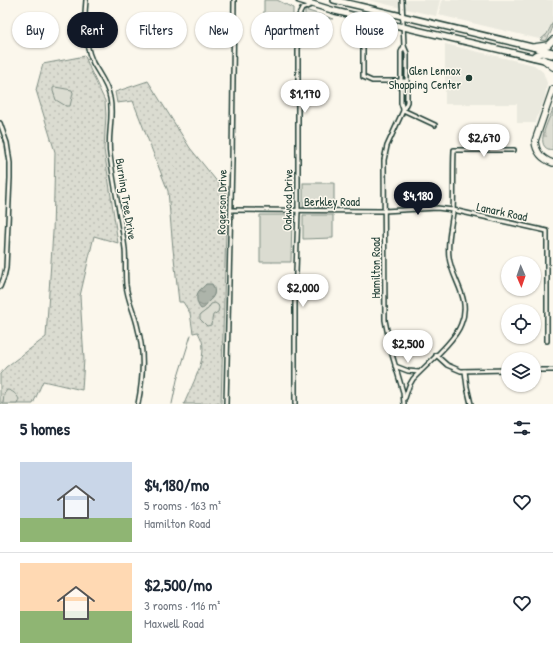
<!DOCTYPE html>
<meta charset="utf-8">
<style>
:root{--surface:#fff;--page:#f6f6f7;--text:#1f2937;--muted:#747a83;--line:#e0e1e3;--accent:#111827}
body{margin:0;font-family:"Patrick Hand",sans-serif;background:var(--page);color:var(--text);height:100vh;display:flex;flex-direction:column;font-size:15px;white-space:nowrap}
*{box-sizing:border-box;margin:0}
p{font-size:13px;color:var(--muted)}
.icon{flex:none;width:22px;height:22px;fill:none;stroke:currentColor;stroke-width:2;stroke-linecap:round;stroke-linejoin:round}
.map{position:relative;height:404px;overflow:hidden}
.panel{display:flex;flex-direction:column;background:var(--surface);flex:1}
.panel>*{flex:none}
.banner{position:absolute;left:12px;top:12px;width:529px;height:36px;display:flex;gap:8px}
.needle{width:26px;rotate:178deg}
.buttons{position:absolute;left:501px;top:256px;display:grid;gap:8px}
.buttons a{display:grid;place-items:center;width:40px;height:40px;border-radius:50%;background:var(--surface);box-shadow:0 1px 3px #0004;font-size:20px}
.price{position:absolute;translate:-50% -34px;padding:0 9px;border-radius:14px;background:#fff;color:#222;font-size:13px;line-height:26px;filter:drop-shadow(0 1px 2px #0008)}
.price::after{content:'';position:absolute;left:50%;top:24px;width:12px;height:9px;margin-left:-6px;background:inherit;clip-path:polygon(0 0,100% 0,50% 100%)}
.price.current{background:var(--accent);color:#fff}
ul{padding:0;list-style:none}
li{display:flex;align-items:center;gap:12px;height:100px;padding:0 20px}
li+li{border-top:1px solid var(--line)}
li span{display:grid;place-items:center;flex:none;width:112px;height:80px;border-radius:0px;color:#555}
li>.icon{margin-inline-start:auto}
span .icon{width:48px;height:48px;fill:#fffc;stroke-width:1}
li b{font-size:17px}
h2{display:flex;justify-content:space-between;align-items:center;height:48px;padding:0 20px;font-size:17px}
.chip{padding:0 14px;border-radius:18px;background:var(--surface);box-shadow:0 1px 3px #0004;font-size:14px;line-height:36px}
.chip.current{background:var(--accent);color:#fff}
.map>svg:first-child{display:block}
.built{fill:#eae9de}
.grass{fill:url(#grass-dots);stroke:#7d8c82}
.forest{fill:url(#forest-firs);stroke:#7d8c82}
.green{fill:#dbdcd1;stroke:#7d8c82}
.water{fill:url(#water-ripples);stroke:#74847b}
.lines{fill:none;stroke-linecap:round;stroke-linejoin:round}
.stream{stroke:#74847b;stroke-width:1}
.minor-casing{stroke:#1f3d34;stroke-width:6}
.primary-casing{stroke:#1f3d34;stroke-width:8}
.trunk-casing{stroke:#1f3d34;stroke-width:8}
.minor{stroke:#fbf7ec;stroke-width:3}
.primary{stroke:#fbf7ec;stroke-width:5}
.trunk{stroke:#fbf7ec;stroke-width:5.5}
.poi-dot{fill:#1f3d34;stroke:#fbf7ec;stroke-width:1.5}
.labels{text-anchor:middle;stroke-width:3;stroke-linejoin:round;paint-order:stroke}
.poi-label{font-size:12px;fill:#1f3d34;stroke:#fbf7ec;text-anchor:end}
.street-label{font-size:12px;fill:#1f3d34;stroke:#fbf7ec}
</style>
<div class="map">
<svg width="553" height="404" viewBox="0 0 553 404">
<defs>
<pattern id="grass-dots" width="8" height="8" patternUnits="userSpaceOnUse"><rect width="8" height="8" fill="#dbdcd1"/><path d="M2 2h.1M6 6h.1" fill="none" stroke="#bcbeb4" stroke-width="1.8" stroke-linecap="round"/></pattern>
<pattern id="forest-firs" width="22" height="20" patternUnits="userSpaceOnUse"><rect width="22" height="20" fill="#dbdcd1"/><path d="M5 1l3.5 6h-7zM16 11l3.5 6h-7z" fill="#bcbeb4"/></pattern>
<pattern id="water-ripples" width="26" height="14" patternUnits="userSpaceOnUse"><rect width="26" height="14" fill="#adb4aa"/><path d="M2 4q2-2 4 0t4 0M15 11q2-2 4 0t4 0" fill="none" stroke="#8c948b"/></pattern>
</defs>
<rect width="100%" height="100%" fill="#fbf7ec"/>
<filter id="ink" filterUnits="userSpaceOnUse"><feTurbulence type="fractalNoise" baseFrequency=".025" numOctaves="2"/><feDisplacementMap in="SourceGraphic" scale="8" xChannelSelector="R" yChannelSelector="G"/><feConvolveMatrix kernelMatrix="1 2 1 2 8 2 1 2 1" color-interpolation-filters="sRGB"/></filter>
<g filter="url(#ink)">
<!-- built -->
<g class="built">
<polygon points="368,0 440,0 436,16"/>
<polygon points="442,0 553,0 553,21 545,35 539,39 439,15"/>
<polygon points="445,44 534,65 543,72 547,83 545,98 535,123 517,123 517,104 445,104"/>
</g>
<!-- grass -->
<g class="grass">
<polygon points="85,56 90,69 105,101 106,115 104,149 118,243 94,236 80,296 84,359 82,390 43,381 33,404 0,404 0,374 6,367 46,337 53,232 55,152 36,90 43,64"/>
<path d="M 148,81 L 190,148 L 227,194 L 221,404 L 184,404 C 191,387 207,359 202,341 C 201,338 199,335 198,332 L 193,333 L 190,313 L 183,302 L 179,302 L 173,249 L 168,191 L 133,101 L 117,103 L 115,92 Z"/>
</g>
<!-- forest -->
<g class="forest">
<path d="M 553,22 C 553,30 550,34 546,41 L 540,40 L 547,34 Z"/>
<path d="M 553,109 L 553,150 C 532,149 549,120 553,109 Z"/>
</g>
<!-- green -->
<g class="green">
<polygon points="264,0 277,0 293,8 293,17 264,17"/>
<polygon points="305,10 334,19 305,18"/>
<polygon points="55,87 72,90 73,93 70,106 66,106 56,100 53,91 53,88"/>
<rect x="303" y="183" width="31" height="24"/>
<polygon points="260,215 292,215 291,262 260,262"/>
<polygon points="303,215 333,215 333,238 303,239"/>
<polygon points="215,303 218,305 219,308 218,312 213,315 211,325 207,326 200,319 200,315 208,309 211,304"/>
<path d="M 7,390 C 12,390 17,395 19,399 L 17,404 L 3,404 L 4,394 Z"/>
</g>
<!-- water -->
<path class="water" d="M 206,284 L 212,284 C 217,292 214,297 208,302 C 205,306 206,308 201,309 C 197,305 195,296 199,291 C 201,288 204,287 206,284 Z"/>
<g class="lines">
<!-- stream -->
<polyline class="stream" points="172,404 177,380 191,335"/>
<defs>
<g id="minor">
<path d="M 86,0 C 84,20 84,44 93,63 C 99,74 108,85 110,98 C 114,117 107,136 110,155 C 114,187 121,217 125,249 C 126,261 125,273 126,285 C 128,302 135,313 138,329 C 145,354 143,379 138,404"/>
<polyline points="402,0 404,46 407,53 407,102 387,146 384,160 385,320 391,351 403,392 404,404"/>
<polyline points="363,18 363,77 372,81 407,81"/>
<polyline points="403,109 401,103 401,52 404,46"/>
<polyline points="403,110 435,125"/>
<polyline points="0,123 7,143 10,163 10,178 6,268 4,277 0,287"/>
<polyline points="231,210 384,211 437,208 453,210 547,231 547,341"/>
<polyline points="436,355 447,365 461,371 508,370"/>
<polyline points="395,366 408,371 419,372"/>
<polyline points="534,370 553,370"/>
<polyline points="465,371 467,387 471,404"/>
<path d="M 405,398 L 409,386 L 413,379 C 426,365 455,341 461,324 C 472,298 452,281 449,257 C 447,242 451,227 453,212 C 454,191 453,171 454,150 L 514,150"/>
<polyline points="226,404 232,160 234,0"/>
<polyline points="295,404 295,303 298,211 298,17 302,9 311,5"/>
</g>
<g id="primary">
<polyline points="299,0 335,11 553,62"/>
<polyline points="334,0 553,52"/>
<path d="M 533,57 C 537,51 546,54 552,55"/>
</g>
<g id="trunk">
<polyline points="534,47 548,45 553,40"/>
<polyline points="543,59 553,67"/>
<path d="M 553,89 L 535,141 C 536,153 542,159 553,163"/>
</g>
</defs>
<!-- minor casing -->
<use href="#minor" class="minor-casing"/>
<!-- primary casing -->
<use href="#primary" class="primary-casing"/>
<!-- trunk casing -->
<use href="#trunk" class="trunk-casing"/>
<!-- minor -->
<use href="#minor" class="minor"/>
<!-- primary -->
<use href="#primary" class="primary"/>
<!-- trunk -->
<use href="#trunk" class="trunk"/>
</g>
</g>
<!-- markers -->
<circle class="poi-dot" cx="469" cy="78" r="4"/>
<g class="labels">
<!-- poi labels -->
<g class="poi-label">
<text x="461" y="75">Glen Lennox<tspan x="461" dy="14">Shopping Center</tspan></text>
</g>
<!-- street labels -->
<g class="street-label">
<text transform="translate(126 199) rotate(81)" y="4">Burning Tree Drive</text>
<text transform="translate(288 200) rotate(-89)" y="4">Oakwood Drive</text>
<text transform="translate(222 202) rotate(-89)" y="4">Rogerson Drive</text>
<text x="332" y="206">Berkley Road</text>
<text transform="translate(502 212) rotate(12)" y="4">Lanark Road</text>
<text transform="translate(376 268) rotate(-90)" y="4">Hamilton Road</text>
</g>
</g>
</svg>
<div class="buttons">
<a><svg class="needle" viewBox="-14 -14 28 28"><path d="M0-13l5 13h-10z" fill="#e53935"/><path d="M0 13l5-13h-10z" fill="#747a83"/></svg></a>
<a><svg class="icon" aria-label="locate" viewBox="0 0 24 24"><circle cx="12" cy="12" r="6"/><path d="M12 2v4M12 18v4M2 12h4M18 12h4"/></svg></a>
<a><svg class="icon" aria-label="layers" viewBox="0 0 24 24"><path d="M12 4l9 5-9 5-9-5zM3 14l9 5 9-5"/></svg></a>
</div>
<b class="price" style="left:305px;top:114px">$1,170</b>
<b class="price" style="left:484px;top:158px">$2,670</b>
<b class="price current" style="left:418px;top:216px">$4,180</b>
<b class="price" style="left:303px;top:308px">$2,000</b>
<b class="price" style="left:408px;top:364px">$2,500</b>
<div class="banner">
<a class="chip">Buy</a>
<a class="chip current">Rent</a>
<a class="chip">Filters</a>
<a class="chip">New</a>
<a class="chip">Apartment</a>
<a class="chip">House</a>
</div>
</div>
<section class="panel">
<h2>5 homes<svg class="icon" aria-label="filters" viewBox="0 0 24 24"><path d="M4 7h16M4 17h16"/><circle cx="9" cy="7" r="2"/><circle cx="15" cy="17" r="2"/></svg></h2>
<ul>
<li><span style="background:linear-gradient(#c9d6e8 70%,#8fb573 0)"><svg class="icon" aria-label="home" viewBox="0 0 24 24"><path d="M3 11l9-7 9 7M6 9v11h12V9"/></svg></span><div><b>$4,180/mo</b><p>5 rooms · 163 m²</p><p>Hamilton Road</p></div><svg class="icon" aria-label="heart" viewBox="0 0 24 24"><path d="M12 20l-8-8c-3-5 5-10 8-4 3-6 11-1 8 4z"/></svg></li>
<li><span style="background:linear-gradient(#ffd9b3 60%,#8fb573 0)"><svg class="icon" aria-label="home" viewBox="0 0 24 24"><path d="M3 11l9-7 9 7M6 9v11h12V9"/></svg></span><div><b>$2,500/mo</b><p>3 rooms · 116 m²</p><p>Maxwell Road</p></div><svg class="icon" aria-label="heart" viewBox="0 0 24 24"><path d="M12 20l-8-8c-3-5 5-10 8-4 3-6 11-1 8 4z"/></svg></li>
</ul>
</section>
